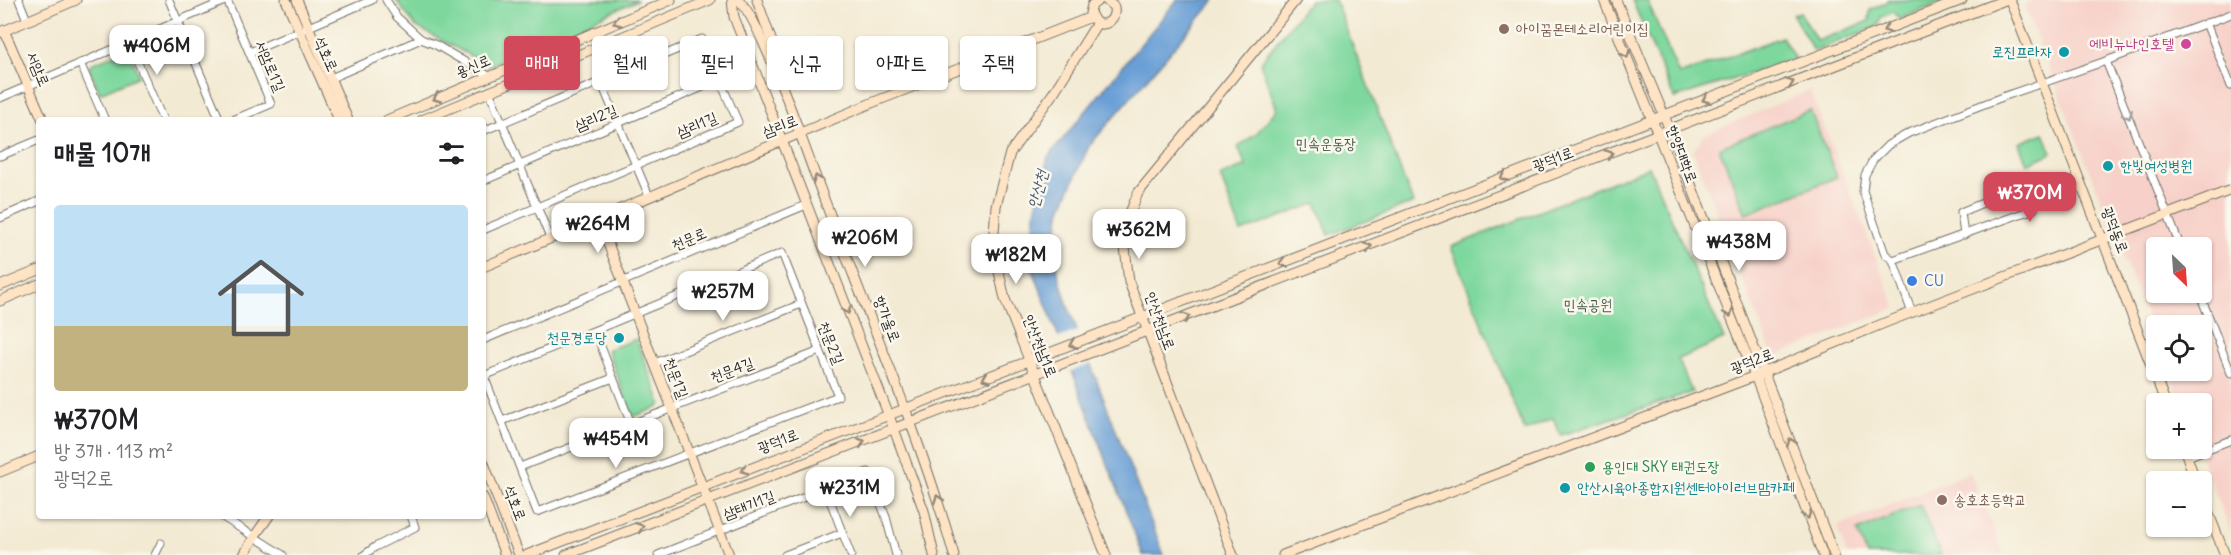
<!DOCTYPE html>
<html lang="ko">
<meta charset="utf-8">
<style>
:root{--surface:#fff;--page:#f2f2f2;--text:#202124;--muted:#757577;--line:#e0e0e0;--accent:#d1495b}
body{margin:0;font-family:Delius,"Poor Story",sans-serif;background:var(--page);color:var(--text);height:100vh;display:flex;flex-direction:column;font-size:22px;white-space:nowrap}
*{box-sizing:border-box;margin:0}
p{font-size:20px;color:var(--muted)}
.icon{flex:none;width:33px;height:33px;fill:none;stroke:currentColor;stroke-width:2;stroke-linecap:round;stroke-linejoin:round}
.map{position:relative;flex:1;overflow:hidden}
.side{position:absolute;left:36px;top:117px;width:450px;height:402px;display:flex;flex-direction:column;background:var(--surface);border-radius:6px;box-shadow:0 2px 4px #0004}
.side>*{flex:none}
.guide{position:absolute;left:504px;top:36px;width:570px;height:54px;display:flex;gap:12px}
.needle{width:39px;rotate:155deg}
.controls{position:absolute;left:2146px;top:237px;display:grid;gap:12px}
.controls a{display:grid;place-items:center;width:66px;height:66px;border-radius:6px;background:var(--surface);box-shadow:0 2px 4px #0004;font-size:30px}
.price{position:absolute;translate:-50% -51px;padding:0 14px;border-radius:12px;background:#fff;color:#222;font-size:20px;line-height:39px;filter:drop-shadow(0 2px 3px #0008)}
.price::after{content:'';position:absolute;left:50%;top:36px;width:18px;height:14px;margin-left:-9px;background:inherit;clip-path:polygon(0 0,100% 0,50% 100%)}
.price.on{background:var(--accent);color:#fff}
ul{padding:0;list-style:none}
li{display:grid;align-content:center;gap:12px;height:318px;padding:0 18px}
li+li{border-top:2px solid var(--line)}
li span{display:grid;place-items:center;height:186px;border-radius:6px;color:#555}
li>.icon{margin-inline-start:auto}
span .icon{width:108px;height:108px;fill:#fffc;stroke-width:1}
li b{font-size:26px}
h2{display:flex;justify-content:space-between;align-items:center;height:72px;padding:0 18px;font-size:26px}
.tag{padding:0 21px;border-radius:6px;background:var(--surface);box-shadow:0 2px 4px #0004;font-size:21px;line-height:54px}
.tag.on{background:var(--accent);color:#fff}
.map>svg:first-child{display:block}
.built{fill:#f7d1c9;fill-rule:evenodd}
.green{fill:#7ed89e;stroke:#548264;stroke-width:1.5}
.water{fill:#699fd6;stroke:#4a6580;stroke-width:1.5}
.pier{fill:#f3ead3}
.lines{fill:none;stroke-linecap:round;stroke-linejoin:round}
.street-casing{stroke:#716e66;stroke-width:9}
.secondary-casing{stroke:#716e66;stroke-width:11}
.street{stroke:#fff;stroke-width:7}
.secondary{stroke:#fee4c5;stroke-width:9}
.oneway{stroke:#948878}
.oneway2{stroke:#a0a0a0}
.education-dot{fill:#8d6e63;stroke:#fbf7ec;stroke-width:2}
.hotel-dot{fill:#d1479c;stroke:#fbf7ec;stroke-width:2}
.culture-dot{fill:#0f9aa8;stroke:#fbf7ec;stroke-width:2}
.shop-dot{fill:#3f7fe0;stroke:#fbf7ec;stroke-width:2}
.leisure-dot{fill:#2e9e5b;stroke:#fbf7ec;stroke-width:2}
.labels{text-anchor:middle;stroke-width:5;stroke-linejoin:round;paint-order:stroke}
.education-label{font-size:15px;fill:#785e54;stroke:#fbf7ec;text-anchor:start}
.hotel-label{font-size:15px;fill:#b23c85;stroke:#fbf7ec;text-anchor:end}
.culture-label{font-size:15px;fill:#0d838f;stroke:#fbf7ec;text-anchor:end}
.street-label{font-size:15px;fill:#2b2b2b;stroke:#fbf7ec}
.park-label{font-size:15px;fill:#445f4e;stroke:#fbf7ec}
.shop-label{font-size:15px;fill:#366cbe;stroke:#fbf7ec;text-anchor:start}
.leisure-label{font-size:15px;fill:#27864d;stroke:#fbf7ec;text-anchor:start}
.water-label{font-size:16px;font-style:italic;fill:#44596f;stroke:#fbf7ec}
</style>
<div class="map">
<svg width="2231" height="555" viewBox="0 0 2231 555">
<rect width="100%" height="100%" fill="#fbf7ec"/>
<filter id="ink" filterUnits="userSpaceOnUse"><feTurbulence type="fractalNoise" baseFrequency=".0167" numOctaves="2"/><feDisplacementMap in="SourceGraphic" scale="12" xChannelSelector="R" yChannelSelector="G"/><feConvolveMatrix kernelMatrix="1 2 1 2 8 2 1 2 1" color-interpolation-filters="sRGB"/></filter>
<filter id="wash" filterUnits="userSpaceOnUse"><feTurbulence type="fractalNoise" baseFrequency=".008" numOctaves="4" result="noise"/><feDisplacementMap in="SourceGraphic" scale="24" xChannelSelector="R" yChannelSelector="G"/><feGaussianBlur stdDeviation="1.35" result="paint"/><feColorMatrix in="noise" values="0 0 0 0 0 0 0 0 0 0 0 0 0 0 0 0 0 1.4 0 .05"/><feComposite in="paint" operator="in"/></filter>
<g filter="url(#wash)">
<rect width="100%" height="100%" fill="#f3ead3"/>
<!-- built -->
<g class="built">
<path d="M 2033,0 L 2231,0 L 2231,533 L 2198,449 L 2202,448 L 2202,404 L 2181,403 L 2168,371 L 2202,370 L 2202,326 L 2157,326 L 2157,343 L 2024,4 ZM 2157,248 L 2202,248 L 2202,292 L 2157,292 Z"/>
<polygon points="1810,90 1896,308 1773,357 1693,151 1704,135"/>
<polygon points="1970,472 2004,555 1847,555 1837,527"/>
</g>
<!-- green -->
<g class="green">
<polygon points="396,0 638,0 489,66 415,26"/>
<polygon points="1310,0 1335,0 1413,203 1329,235 1316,203 1241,232 1220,176 1246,166 1238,147 1257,133 1277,109 1260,63"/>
<polygon points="1632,0 1647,0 1679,75 1782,37 1795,59 1674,98"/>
<polygon points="1888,0 1947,0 1899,19 1893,12 1881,17 1878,26 1814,51 1793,15 1800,12 1817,41 1869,21 1870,10 1887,2"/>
<polygon points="125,50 129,51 139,76 100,93 89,68 91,64"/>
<polygon points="1810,110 1837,177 1746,214 1719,148"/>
<polygon points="2044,133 2052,153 2027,164 2019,143"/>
<polygon points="1649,167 1724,339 1678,359 1692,392 1561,435 1553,418 1525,431 1451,247"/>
<polygon points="636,339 661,403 659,407 635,416 632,415 607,350"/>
<polygon points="1920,505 1941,555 1867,555 1857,531"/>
</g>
<!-- water -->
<polygon class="water" points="1177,0 1215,0 1089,146 1061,209 1053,257 1068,306 1164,555 1143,555 1032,268 1035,211 1048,157"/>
<!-- pier -->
<polygon class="pier" points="1080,330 1093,363 1069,372 1056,339"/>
</g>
<g filter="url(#ink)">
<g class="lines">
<defs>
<g id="street">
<polyline points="19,0 27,20"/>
<polyline points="169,0 220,120"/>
<polyline points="227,0 271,104 233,120"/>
<polyline points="386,0 397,17 421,39 436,45 489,76"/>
<polyline points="2206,23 2231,86"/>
<polyline points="129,42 163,120"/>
<polyline points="250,52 372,0"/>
<polyline points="2106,61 2181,248"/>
<polyline points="80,63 105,120"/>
<polyline points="331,78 421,39"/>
<polyline points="601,82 649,196"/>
<polyline points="489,91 550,238"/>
<polyline points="0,98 227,0"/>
<polyline points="483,131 702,39 738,122 483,230"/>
<polyline points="0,156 39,140"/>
<polyline points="483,181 719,80"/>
<polyline points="0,218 39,201"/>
<polygon points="782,253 838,396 537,512 484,376"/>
<polyline points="1893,260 1885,254 1863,191 1865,175 1873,160 1888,145 1909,133 2005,96 2106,61 2231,14"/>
<polyline points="2199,292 2231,373"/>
<polyline points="1912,313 1893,260 2034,209 2026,185 1961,212 1964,235"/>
<polyline points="595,331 631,424"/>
<polyline points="483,340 806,205"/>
<polyline points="655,363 801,304"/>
<polyline points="502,421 613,378"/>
<polyline points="2187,457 2231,440"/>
<polyline points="520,467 820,351"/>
<polyline points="826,490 851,555"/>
<polyline points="221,516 283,555"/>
<polyline points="155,555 161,543"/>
<polyline points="364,555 375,547 415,527 411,516"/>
<polyline points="658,555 868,472 886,517 896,555"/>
<polyline points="785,555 842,533"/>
</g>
<g id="secondary">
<polyline points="286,0 339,120"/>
<polyline points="297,0 348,120"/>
<polyline points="732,0 734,17 894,429 924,511 934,555"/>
<path d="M 739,0 C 752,15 759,33 767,51 C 790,101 806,153 826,204 C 870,321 920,435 954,555"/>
<polyline points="757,0 771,39 777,66"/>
<path d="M 1099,0 L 1092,5 L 1090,13 L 1096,23 C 1107,27 1116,19 1114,7 L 1106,0"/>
<polyline points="1604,0 1755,376 1823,555"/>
<polyline points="1616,0 1670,130 1834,555"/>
<polyline points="2010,0 2166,404"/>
<polyline points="1097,23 1054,92 1010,153 996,206 993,245 1005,299 1106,555"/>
<polyline points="4,30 43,120"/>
<polyline points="1,32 76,0"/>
<polyline points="387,120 671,0"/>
<polyline points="422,120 710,0"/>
<polyline points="598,218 729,555"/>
<polyline points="483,267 874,102 1091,17"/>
<polyline points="0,286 39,270"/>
<polyline points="0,301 39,284"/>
<polyline points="2184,448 2196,482"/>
<polyline points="483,461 519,555"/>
<polyline points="0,472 39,456"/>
<polyline points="2202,496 2225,555"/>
<polyline points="483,497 505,555"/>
<polyline points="244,555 254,537 269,516"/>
<polyline points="527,555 1962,0"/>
<polyline points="566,555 2005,0"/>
<polyline points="1233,555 1129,282 1123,230 1138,193 1296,0"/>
<polyline points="1283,555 1755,376 1887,322 2231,190"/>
</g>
</defs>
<!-- street casing -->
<use href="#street" class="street-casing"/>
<!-- secondary casing -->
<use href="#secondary" class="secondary-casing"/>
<!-- street -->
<use href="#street" class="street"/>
<!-- secondary -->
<use href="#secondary" class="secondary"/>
</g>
<!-- one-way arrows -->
<defs><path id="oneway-chevron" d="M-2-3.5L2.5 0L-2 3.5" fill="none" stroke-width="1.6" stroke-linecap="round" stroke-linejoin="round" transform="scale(1.5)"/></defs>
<g class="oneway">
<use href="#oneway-chevron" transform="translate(617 22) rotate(158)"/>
<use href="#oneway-chevron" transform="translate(1887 29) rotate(159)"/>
<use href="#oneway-chevron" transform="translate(1626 54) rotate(68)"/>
<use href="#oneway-chevron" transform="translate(1790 83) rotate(-21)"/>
<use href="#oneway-chevron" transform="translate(437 98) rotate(156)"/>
<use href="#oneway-chevron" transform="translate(1706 99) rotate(159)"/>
<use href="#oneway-chevron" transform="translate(1609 154) rotate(-21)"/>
<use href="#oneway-chevron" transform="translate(1504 177) rotate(159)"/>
<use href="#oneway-chevron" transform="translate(817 179) rotate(-110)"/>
<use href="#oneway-chevron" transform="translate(1368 247) rotate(-21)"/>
<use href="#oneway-chevron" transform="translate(1283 263) rotate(159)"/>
<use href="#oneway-chevron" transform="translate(847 310) rotate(68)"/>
<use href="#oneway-chevron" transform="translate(1729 313) rotate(68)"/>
<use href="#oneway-chevron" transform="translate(1186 317) rotate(-21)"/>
<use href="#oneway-chevron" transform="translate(1073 344) rotate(158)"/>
<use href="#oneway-chevron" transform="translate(986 378) rotate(159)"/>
<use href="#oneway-chevron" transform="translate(861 442) rotate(-21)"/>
<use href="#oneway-chevron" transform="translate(1791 442) rotate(-111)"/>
<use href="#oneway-chevron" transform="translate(745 470) rotate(159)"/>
<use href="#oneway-chevron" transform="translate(938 499) rotate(-109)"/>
<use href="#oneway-chevron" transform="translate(1807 515) rotate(69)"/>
<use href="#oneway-chevron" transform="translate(640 527) rotate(-21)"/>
</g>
<use class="oneway2" href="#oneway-chevron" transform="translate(2128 115) rotate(68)"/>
</g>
<!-- markers -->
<g class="education-dot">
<circle cx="1504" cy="29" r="6"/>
<circle cx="1942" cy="500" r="6"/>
</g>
<circle class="hotel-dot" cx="2186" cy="44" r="6"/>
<g class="culture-dot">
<circle cx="2064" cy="52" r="6"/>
<circle cx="2108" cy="166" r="6"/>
<circle cx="619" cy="338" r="6"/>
<circle cx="1565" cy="488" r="6"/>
</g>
<circle class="shop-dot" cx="1912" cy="281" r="6"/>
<circle class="leisure-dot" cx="1590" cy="467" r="6"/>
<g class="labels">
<!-- education labels -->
<g class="education-label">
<text x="1516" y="34">아이꿈몬테소리어린이집</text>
<text x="1954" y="505">송호초등학교</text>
</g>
<!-- hotel labels -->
<g class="hotel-label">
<text x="2174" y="49">에비뉴나인호텔</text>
</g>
<!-- culture labels -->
<g class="culture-label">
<text x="2052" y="57">로진프라자</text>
<text x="2120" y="171" text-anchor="start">한빛여성병원</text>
<text x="607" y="343">천문경로당</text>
<text x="1577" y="493" text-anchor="start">안산시육아종합지원센터아이러브맘카페</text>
</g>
<!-- street labels -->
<g class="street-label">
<text transform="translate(326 54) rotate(66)" y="5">석호로</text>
<text transform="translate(270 66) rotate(67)" y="5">서암로1길</text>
<text transform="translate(473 66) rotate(-23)" y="5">용신로</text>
<text transform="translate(38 69) rotate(67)" y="5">서암로</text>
<text transform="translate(596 118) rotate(-23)" y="5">삼리2길</text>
<text transform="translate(697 125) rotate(-23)" y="5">삼리1길</text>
<text transform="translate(780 126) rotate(-21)" y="5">삼리로</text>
<text transform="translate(1682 154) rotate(69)" y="5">한양대학로</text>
<text transform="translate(1553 159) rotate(-21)" y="5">광덕1로</text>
<text transform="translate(2115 230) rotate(69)" y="5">광덕동로</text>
<text transform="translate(689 239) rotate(-23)" y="5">천문로</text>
<text transform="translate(887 319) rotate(69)" y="5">항가울로</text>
<text transform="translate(1160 321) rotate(70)" y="5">안산천남로</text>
<text transform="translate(831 343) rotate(68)" y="5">천문2길</text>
<text transform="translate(1040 346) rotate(68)" y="5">안산천남1로</text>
<text transform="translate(1752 361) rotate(-21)" y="5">광덕2로</text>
<text transform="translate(732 370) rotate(-21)" y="5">천문4길</text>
<text transform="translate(676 378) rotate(69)" y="5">천문1길</text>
<text transform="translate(778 441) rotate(-21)" y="5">광덕1로</text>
<text transform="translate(515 503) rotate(69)" y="5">석호로</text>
<text transform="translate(749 505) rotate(-21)" y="5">삼태기1길</text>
</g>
<!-- park labels -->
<g class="park-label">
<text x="1326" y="149">민속운동장</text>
<text x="1588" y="310">민속공원</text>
</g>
<!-- shop labels -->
<g class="shop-label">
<text x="1924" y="286">CU</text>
</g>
<!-- leisure labels -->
<g class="leisure-label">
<text x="1602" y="472">용인대 SKY 태권도장</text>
</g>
<!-- water labels -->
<g class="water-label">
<text transform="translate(1037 189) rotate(-75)" y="6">안산천</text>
</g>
</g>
</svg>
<div class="controls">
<a><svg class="needle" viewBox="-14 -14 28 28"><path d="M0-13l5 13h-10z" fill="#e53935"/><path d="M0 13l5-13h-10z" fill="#757577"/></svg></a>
<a><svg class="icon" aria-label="locate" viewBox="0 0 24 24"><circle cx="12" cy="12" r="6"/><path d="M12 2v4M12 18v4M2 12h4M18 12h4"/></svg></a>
<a>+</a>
<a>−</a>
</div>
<b class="price" style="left:157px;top:76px">₩406M</b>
<b class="price on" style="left:2030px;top:223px">₩370M</b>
<b class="price" style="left:598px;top:254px">₩264M</b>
<b class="price" style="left:1139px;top:260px">₩362M</b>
<b class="price" style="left:865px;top:268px">₩206M</b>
<b class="price" style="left:1739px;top:272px">₩438M</b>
<b class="price" style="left:1016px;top:285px">₩182M</b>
<b class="price" style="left:723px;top:322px">₩257M</b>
<b class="price" style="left:616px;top:469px">₩454M</b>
<b class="price" style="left:850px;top:518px">₩231M</b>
<div class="guide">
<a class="tag on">매매</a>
<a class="tag">월세</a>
<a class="tag">필터</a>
<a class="tag">신규</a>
<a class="tag">아파트</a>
<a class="tag">주택</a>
</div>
<section class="side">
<h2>매물 10개<svg class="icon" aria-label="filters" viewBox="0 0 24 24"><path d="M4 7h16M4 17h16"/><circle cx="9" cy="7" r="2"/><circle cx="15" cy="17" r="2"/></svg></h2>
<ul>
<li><span style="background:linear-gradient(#bfe0f5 65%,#c2b280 0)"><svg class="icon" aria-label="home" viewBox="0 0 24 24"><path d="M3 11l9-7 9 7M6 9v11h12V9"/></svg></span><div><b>₩370M</b><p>방 3개 · 113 m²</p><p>광덕2로</p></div></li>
</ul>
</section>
</div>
